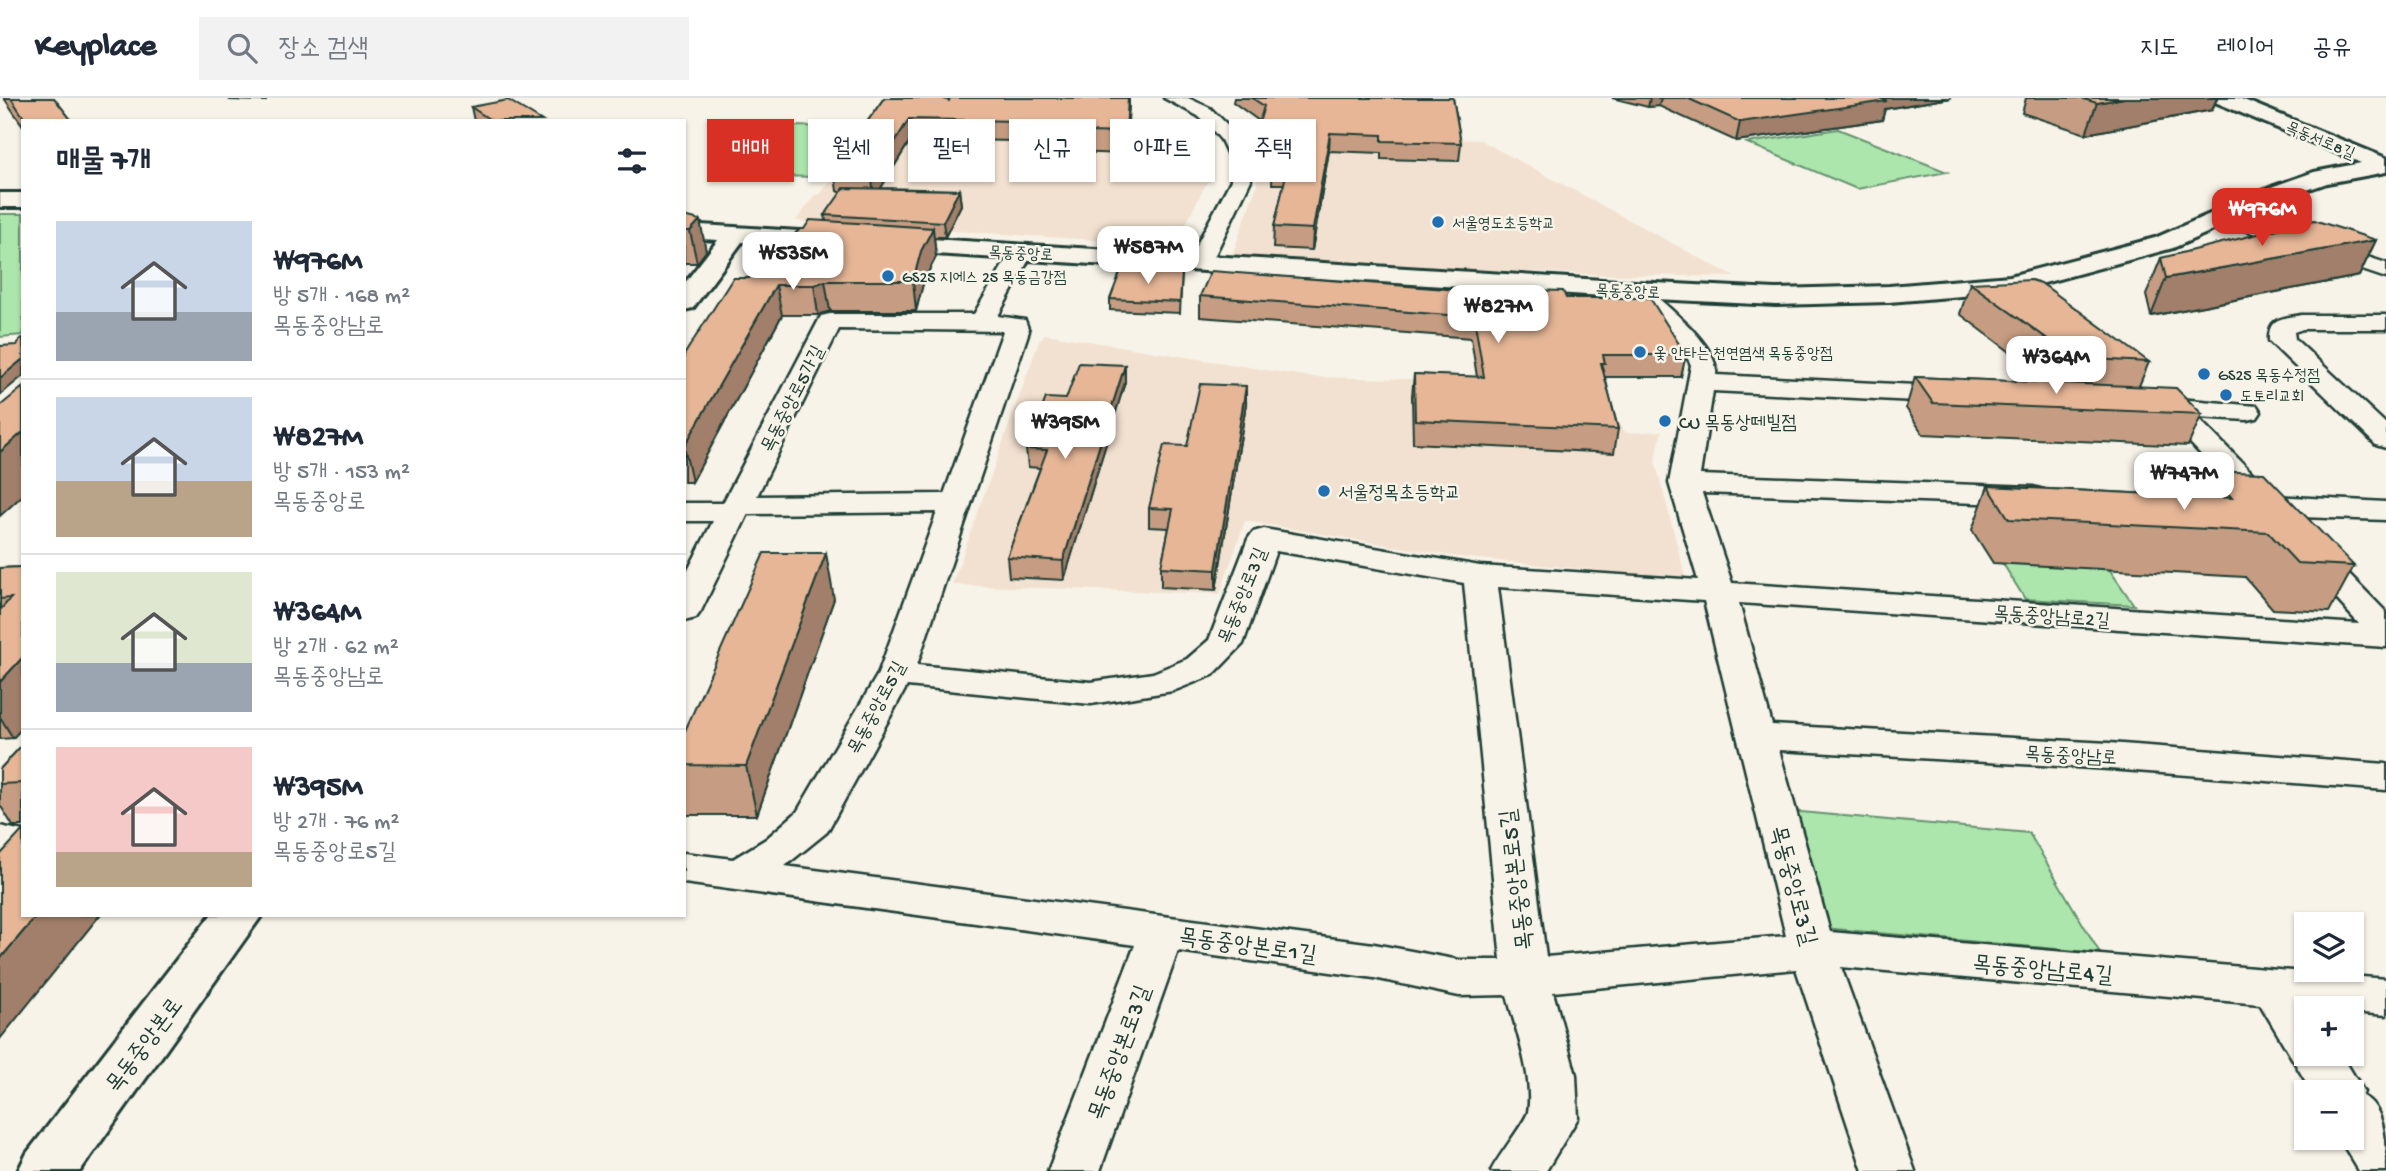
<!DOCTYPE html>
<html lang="ko">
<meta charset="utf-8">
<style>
body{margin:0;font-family:"Gochi Hand","Poor Story",sans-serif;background:#f2f2f3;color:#1f2937;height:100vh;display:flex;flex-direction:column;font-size:26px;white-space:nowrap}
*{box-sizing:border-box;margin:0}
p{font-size:23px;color:#747a83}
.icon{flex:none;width:38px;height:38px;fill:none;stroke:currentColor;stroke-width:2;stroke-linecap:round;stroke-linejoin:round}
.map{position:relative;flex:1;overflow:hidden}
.side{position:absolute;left:21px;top:21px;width:665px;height:798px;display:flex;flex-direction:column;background:#fff;border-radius:0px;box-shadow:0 2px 5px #0004}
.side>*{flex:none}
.guide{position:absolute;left:707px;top:21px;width:665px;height:63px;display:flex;gap:14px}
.fabs{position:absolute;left:2294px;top:814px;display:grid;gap:14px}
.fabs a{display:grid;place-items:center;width:70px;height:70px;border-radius:0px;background:#fff;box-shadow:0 2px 5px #0004;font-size:35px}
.price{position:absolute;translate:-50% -60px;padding:0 16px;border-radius:14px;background:#fff;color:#222;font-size:23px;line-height:46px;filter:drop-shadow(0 2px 4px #0008)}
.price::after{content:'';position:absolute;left:50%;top:42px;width:21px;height:16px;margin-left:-10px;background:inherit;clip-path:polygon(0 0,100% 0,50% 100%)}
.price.on{background:#d93025;color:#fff}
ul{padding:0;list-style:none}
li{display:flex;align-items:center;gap:21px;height:175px;padding:0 35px}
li+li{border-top:2px solid #e0e1e3}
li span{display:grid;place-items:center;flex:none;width:196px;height:140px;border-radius:0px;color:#555}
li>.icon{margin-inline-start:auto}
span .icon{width:84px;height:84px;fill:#fffc;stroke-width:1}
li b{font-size:30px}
h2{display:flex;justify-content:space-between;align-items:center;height:84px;padding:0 35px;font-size:30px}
.chip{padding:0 24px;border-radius:0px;background:#fff;box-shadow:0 2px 5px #0004;font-size:24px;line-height:63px}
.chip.on{background:#d93025;color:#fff}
header{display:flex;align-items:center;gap:42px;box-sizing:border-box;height:98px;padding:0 35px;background:#fff;border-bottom:2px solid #e0e1e3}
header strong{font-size:33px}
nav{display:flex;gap:38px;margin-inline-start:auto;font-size:24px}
.search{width:490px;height:63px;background:#f2f2f3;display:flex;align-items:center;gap:18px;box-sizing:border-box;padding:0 24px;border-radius:0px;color:#747a83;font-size:26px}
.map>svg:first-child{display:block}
.built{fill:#f2e1d0}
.green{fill:#ace6ac;stroke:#669270;stroke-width:2}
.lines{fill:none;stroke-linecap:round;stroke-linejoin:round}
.street-casing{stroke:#1f3d34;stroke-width:5}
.secondary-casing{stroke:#1f3d34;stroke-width:6}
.street{fill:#f7f3e8;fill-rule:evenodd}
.secondary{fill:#f7f3e8;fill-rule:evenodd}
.wall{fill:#c69d82;stroke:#1f3d34;stroke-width:2}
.shaded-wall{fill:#a17f6a;stroke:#1f3d34;stroke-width:2}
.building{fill:#e6b697;stroke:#1f3d34;stroke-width:2}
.poi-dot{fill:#1f6fb2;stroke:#f7f3e8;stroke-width:2.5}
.labels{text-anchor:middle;stroke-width:5;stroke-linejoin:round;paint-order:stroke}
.far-street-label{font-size:16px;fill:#1f3d34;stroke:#f7f3e8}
.far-poi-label{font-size:16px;fill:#1f3d34;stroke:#f7f3e8;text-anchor:start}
.street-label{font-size:19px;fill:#1f3d34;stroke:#f7f3e8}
.poi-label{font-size:19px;fill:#1f3d34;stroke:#f7f3e8;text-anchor:start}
.near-street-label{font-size:23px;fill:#1f3d34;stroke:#f7f3e8}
</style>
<header>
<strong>Keyplace</strong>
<div class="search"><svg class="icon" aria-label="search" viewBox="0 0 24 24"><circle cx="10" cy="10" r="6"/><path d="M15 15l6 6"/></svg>장소 검색</div>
<nav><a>지도</a><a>레이어</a><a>공유</a></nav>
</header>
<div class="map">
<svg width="2386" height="1073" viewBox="0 0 2386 1073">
<rect width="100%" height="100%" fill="#f7f3e8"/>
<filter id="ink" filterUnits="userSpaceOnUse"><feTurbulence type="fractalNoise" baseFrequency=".0143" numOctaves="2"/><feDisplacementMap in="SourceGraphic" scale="14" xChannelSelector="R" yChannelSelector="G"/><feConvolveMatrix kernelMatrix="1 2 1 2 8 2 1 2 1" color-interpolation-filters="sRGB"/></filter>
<g filter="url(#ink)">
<path class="built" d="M863,31L1199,37L1211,76L1175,147L796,123L815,97L821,96Z
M1251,35L1480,42L1735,179L1583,176L1231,160L1257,87Z
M1045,236L1310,279L1586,285L1626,335L1662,333L1655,363L1686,481L1458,459L1245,423L1220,496L952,487L1039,243Z"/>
<path class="green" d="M788,28L854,29L821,79L723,77L757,37Z
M1838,31L1947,74L1857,91L1747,45Z
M0,116H23V237L0,239Z
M2002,464L2109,471L2134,507L2025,501Z
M1790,713L2029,735L2100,855L1824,830Z"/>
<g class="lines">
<defs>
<path id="street" d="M1164,0H1188L1210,10L1237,36L1250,61L1251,82L1211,165L1207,170H1191L1187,165L1231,82L1230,61L1221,42L1210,29L1198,18Z
M2225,112L2386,165V180L2217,123L2214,118L2217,113Z
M1022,147L1030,149L1033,154L998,218L1025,222L1029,233L917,567L1091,584L1153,575L1187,561L1209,542L1248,441L1253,434L1264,431L1480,468L1698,482L1669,385L1691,267L1686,257L1623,192L1627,187H1643C1664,206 1720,248 1716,277L1956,289L1966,291L1970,297L1966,303L1956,305L1713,293L1700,377L2033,389L2044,392L2048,398L2044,404L2033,407L1702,395L1732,485L2359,526L2293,453L2298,446L2309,443L2320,446L2386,514V549L1739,505L1772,627L2109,645L2386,666V692L2109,671L1779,652L1830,834L2386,881V917L2352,914V910H2306V956H2341L2364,994L2362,998C2386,1008 2386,1048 2386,1073H2359L2339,1040H2352V994H2312L2260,906L1841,869L1915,1073H1863L1796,871L1553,894L1576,977L1578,1020L1546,1073H1491C1498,1058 1525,1025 1528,1014C1534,980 1515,930 1507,897L1459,898L1374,880L1178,853L1100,1073H1048L1135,847L684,785V755L733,761L766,741L797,714L878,576L937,414L748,416L701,513L696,520L684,523V480L713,423H684V405H723L821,218L830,216H974L1014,149ZM839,231L1003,233L944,396L757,398ZM1276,453L1464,485L1501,862H1459L1374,846L785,768L827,734L907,588L1091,606L1173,593L1213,577L1243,546ZM1498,489L1704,503L1786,838L1546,859Z
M2301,217H2386V231H2303L2294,234L2295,241L2386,326V350L2376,347L2269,243C2268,219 2281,221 2301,217Z
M2164,293L2174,295L2179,301L2257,308L2261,314L2257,320L2247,322L2197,319L2275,398L2386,404V422L2268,418L2239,413L2235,406L2241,399L2163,316L2139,313L2135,307L2139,301Z
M0,728L23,733V763L0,761Z"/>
<path id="secondary" d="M2212,0H2239L2386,60V74L2327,85L2290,98L2173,150L2011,194L1889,204L1776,207L1635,200L742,144L693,210L684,212V186L718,142L684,140V126L1635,184L1776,191L1889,188L2010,178L2155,140L2274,88L2314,74L2361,65L2215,4Z
M0,95H23V109H0Z
M211,817H262L80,1073H18L27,1055Z"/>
</defs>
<use href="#street" class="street-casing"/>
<use href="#secondary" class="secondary-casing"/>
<use href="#street" class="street"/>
<use href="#secondary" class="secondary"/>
</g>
<path class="wall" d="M4,0H54L72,23H23V28Z
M228,0H266V3L230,2Z
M884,0L949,3L950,0H1129L1126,56L1014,52L1013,43L911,41L881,90L959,92L961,107L945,139H934L936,159L924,182L916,213H830L818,217H782L692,384H684V257L749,180L804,131L826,123L825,117L841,95L837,93L834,71Z
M1234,0H1453L1461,45L1459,63L1381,61V55L1329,53L1312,152L1273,150L1274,129L1284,86H1272L1273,67L1277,51L1256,50L1257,32L1259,23L1233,4Z
M1612,0H1951L1885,11L1882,22L1736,43L1659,8L1648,9Z
M2026,0H2217L2212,12L2086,36L2022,15Z
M471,9L542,23H474Z
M684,118L706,153L697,165H684Z
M2376,142L2359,178L2151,218L2146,197L2161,160Z
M1182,175L1180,215L1110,212V201Z
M1970,185L2149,264L2139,288L2202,316L2188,348L1923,336L1906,310L1915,279L2051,285L1960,216Z
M1472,190L1566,200L1686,257L1681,279H1605L1618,331L1614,355L1413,345L1412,298L1414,276L1477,279L1471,240L1200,219V198L1471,193Z
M1125,267V284L1064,482L1009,479L1007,459L1040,370L1028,369L1026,351L1066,301Z
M1246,306L1216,492L1161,489V469L1169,430L1149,429V410L1187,348Z
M2207,373L2354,468L2329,514L2273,511L2245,479L1993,465L1972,432L1988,388L2196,398Z
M23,469L13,640L0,641V470Z
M834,501L757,717H684V635Z
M23,646V728H13L0,707V671Z"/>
<path class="shaded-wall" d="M1128,0H1129V7L1126,56V35Z
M1650,0H1661L1659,8L1648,9Z
M1866,0H1951L1885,11L1882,22L1736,43L1740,24Z
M2124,0H2217L2212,12L2086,36L2097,5Z
M909,21L911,41L874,101L872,80Z
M1330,35L1329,53L1312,152L1313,131Z
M959,92L961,107L945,139L943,124Z
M700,122L706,153L697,165L690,133Z
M933,130L936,159L924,182L916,213L913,183L921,153Z
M2376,142L2359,178L2151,218L2166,180Z
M825,183L830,213L818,217L814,187Z
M776,187L782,217L692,384L684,349Z
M23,261V278L0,297V280Z
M1125,267V284L1064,482L1063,463Z
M1246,288V306L1216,492V472Z
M23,334V397L0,418V354Z
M826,455L834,501L757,717L746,668Z
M23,559V629L13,640L0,619V584Z
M37,817H100L0,941V861Z"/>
<path class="building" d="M11,0H54L72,23H26Z
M884,0H942L949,3L950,0H1128L1126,35L1012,32L1018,23L909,21L872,80L850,79L834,71Z
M1252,0H1453L1461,45L1382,43V37L1330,35L1313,131L1274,129L1288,68L1273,67L1282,33L1257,32L1264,8Z
M1687,0H1879L1887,3L1740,24Z
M2080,0H2124L2097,5Z
M508,2L542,23H492L471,9Z
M844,90L959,92L943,124L825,117Z
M684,118L700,122L690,133H684Z
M810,122L933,130L921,153L913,183H825L814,187H776L684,349V257L733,180H749L800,131H804Z
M2314,122L2376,142L2166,180L2161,160Z
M1121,172L1182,175L1180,204L1110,201Z
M1211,173L1472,193V190L1563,193L1566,200H1650L1686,257H1603L1605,265H1601L1618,331L1415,322L1414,276L1484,279L1474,219L1200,198Z
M2031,182L2041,185L2149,264L2074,260L1970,185Z
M23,240V261L0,280V248L17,247L20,241Z
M1079,265L1125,267L1063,463L1007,459L1047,352L1026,351L1046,300L1066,301Z
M1915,279L2176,290L2202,316L1933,305Z
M1200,286L1246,288L1216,472L1161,469L1173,411L1149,410L1164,347L1187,348Z
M23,289V334L0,354V308Z
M2207,373L2264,375L2354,468L2297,465L2268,434L2009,421L1988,388L2232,400Z
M764,455H826L746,668L684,667V635Z
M23,469V559L0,584V512L11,500L0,501V470Z
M23,646V685L0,686V671Z
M23,732V817H37L0,861V757Z"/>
</g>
<g class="poi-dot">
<circle cx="1438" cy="124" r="7"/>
<circle cx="888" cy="178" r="7"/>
<circle cx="1640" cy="254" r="7"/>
<circle cx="2204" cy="276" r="7"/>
<circle cx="2226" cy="297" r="7"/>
<circle cx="1665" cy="323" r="7"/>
<circle cx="1324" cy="393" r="7"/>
</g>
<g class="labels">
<g class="far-street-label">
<text transform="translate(2321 41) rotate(23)" y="6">목동서로8길</text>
<text transform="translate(1021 154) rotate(3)" y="6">목동중앙로</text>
<text transform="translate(1628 192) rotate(3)" y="6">목동중앙로</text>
</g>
<g class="far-poi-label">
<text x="1452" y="130">서울영도초등학교</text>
<text x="902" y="184">GS25 지에스 25 목동금강점</text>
<text x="1654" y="260">옻 안타는 천연염색 목동중앙점</text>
<text x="2218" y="282">GS25 목동수정점</text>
<text x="2240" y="303">도토리교회</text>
</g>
<g class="street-label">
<text transform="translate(791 300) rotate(-63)" y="7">목동중앙로5가길</text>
<text transform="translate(1241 497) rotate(-68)" y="7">목동중앙로3길</text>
<text transform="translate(2052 517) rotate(4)" y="7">목동중앙남로2길</text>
<text transform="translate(875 609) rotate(-62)" y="7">목동중앙로5길</text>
<text transform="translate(2071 656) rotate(3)" y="7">목동중앙남로</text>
</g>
<g class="poi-label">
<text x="1679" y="330">CU 목동상떼빌점</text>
<text x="1338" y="400">서울정목초등학교</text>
</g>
<g class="near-street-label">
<text transform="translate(1515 782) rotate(-97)" y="8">목동중앙본로5길</text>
<text transform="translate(1795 787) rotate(75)" y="8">목동중앙로3길</text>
<text transform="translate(1248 846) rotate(8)" y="8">목동중앙본로1길</text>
<text transform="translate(2043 870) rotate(5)" y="8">목동중앙남로4길</text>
<text transform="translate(143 946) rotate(-53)" y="8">목동중앙본로</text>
<text transform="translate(1118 954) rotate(-70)" y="8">목동중앙본로3길</text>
</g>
</g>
</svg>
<div class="fabs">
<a><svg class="icon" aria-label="layers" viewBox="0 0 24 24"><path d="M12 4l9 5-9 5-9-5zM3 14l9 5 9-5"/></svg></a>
<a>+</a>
<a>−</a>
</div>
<b class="price on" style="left:2262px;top:150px">₩976M</b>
<b class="price" style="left:1148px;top:188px">₩587M</b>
<b class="price" style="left:793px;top:194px">₩535M</b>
<b class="price" style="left:1498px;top:247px">₩827M</b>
<b class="price" style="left:2056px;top:298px">₩364M</b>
<b class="price" style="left:1065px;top:363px">₩395M</b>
<b class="price" style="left:2184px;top:414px">₩747M</b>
<div class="guide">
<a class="chip on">매매</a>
<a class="chip">월세</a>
<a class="chip">필터</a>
<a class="chip">신규</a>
<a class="chip">아파트</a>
<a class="chip">주택</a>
</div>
<section class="side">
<h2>매물 7개<svg class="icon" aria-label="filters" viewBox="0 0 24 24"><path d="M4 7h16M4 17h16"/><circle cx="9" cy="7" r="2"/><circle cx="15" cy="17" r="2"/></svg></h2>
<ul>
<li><span style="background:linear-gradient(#c9d6e8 65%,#9aa5b1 0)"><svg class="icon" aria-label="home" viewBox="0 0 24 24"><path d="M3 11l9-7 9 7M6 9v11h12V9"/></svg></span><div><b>₩976M</b><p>방 5개 · 168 m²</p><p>목동중앙남로</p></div></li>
<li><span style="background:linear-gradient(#c9d6e8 60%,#b9a48a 0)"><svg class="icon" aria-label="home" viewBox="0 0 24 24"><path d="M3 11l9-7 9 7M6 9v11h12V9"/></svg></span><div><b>₩827M</b><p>방 5개 · 153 m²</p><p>목동중앙로</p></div></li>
<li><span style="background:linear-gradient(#dfe7d0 65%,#9aa5b1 0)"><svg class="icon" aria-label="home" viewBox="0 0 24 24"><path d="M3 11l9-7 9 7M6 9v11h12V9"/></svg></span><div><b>₩364M</b><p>방 2개 · 62 m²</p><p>목동중앙남로</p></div></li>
<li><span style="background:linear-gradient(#f6c9c9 75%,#b9a48a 0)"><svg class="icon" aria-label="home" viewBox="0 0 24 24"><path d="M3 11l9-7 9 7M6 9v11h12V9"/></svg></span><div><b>₩395M</b><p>방 2개 · 76 m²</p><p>목동중앙로5길</p></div></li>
</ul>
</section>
</div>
